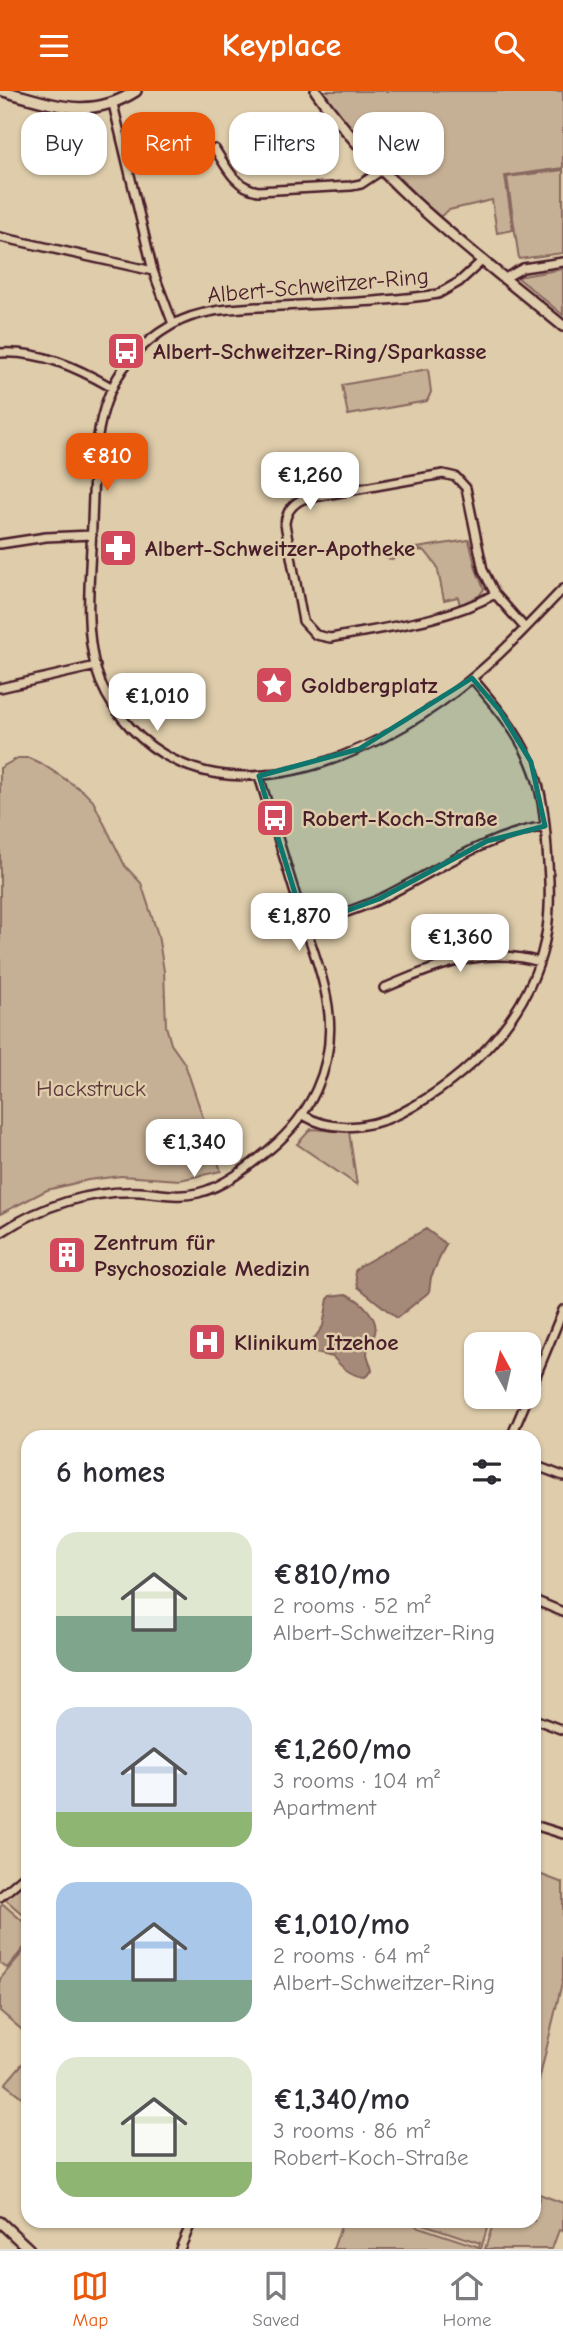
<!DOCTYPE html>
<meta charset="utf-8">
<style>
body{margin:0;font-family:"Comic Neue",sans-serif;background:#f7f7f7;color:#2b2b33;height:100vh;display:flex;flex-direction:column;font-size:26px;white-space:nowrap}
*{box-sizing:border-box;margin:0}
p{font-size:23px;color:#7c7c81}
.icon{flex:none;width:38px;height:38px;fill:none;stroke:currentColor;stroke-width:2;stroke-linecap:round;stroke-linejoin:round}
.map{position:relative;flex:1;overflow:hidden}
.drawer{position:absolute;left:21px;top:1339px;width:520px;height:798px;display:flex;flex-direction:column;background:#fff;border-radius:21px;box-shadow:0 2px 5px #0004}
.drawer>*{flex:none}
.hud{position:absolute;left:21px;top:21px;width:522px;height:63px;display:flex;gap:14px}
.needle{width:46px;rotate:352deg}
.fabs{position:absolute;left:464px;top:1241px;display:grid;gap:14px}
.fabs a{display:grid;place-items:center;width:77px;height:77px;border-radius:14px;background:#fff;box-shadow:0 2px 5px #0004;font-size:35px}
.price{position:absolute;translate:-50% -60px;padding:0 16px;border-radius:14px;background:#fff;color:#222;font-size:23px;line-height:46px;filter:drop-shadow(0 2px 4px #0008)}
.price::after{content:'';position:absolute;left:50%;top:42px;width:21px;height:16px;margin-left:-10px;background:inherit;clip-path:polygon(0 0,100% 0,50% 100%)}
.price.on{background:#ea580c;color:#fff}
ul{padding:0;list-style:none}
li{display:flex;align-items:center;gap:21px;height:175px;padding:0 35px}
li span{display:grid;place-items:center;flex:none;width:196px;height:140px;border-radius:21px;color:#555}
li>.icon{margin-inline-start:auto}
span .icon{width:84px;height:84px;fill:#fffc;stroke-width:1}
li b{font-size:30px}
h2{display:flex;justify-content:space-between;align-items:center;height:84px;padding:0 35px;font-size:30px}
.tag{padding:0 24px;border-radius:21px;background:#fff;box-shadow:0 2px 5px #0004;font-size:24px;line-height:63px}
.tag.on{background:#ea580c;color:#fff}
header{display:flex;justify-content:space-between;align-items:center;height:91px;padding:0 35px;background:#ea580c;color:#fff;font-size:32px;font-weight:800}
.tabs{display:flex;justify-content:space-around;align-items:center;height:98px;border-top:2px solid #e1e1e2;background:#fff;font-size:19px;color:#7c7c81}
.tabs a{display:grid;justify-items:center;gap:4px}
.tabs .on{color:#ea580c}
.map>svg:first-child{display:block}
.green{fill:#c6b095;stroke:#886860;stroke-width:2;fill-rule:evenodd}
.water{fill:#a68a79;stroke:#815f5a;stroke-width:2}
.lines{fill:none;stroke-linecap:round;stroke-linejoin:round}
.minor-casing{stroke:#4a1f2b;stroke-width:12}
.tertiary-casing{stroke:#4a1f2b;stroke-width:14}
.minor{stroke:#deccaa;stroke-width:7}
.tertiary{stroke:#deccaa;stroke-width:9}
.marked{fill:#0f766e;fill-opacity:0.2;stroke:#0f766e;stroke-width:5;stroke-linejoin:round}
.labels{text-anchor:middle;stroke-width:5;stroke-linejoin:round;paint-order:stroke}
.street-label{font-size:23px;fill:#4a1f2b;stroke:#deccaa}
.poi-label{font-size:23px;font-weight:bold;fill:#4a1f2b;stroke:#deccaa;text-anchor:start}
.park-label{font-size:23px;fill:#5d353b;stroke:#deccaa}
</style>
<header><svg class="icon" aria-label="menu" viewBox="0 0 24 24"><path d="M4 6h16M4 12h16M4 18h16"/></svg>Keyplace<svg class="icon" aria-label="search" viewBox="0 0 24 24"><circle cx="10" cy="10" r="6"/><path d="M15 15l6 6"/></svg></header>
<div class="map">
<svg width="563" height="2158" viewBox="0 0 563 2158">
<rect width="100%" height="100%" fill="#deccaa"/>
<filter id="ink" filterUnits="userSpaceOnUse"><feTurbulence type="fractalNoise" baseFrequency=".0143" numOctaves="2"/><feDisplacementMap in="SourceGraphic" scale="14" xChannelSelector="R" yChannelSelector="G"/><feConvolveMatrix kernelMatrix="1 2 1 2 8 2 1 2 1" color-interpolation-filters="sRGB"/></filter>
<g filter="url(#ink)">
<path class="green" d="M322,0H563V77L505,85L513,139L497,142L492,109L449,119L438,127L339,24Z
M563,79V162L519,168L507,86Z
M563,178V224L517,186Z
M428,278L431,301L427,310L348,324L342,294Z
M469,449L476,478L484,498L479,505L460,514L458,506L444,509L437,475L425,460L411,458L392,469L387,467L384,462Z
M18,667H29L42,673L83,700L93,710L125,775L141,792L158,844L164,880L166,935L171,953L185,973L221,1080L180,1089L121,1085L88,1089L47,1099L0,1123V677Z
M311,1038L349,1041L357,1094L297,1053Z
M534,1781L563,1792V1887L534,2011Z
M28,1789V1828L5,1808Z
M3,1813L28,1835V1852L7,1877L0,1872V1816Z
M28,1855V1944L0,1920V1888Z
M28,1966V2011L5,1993Z
M534,2101L563,2112V2140L559,2139L552,2158H485L494,2130H534V2113H537L539,2107L534,2105Z
M343,2130H489L481,2158H333ZM417,2131L480,2152L479,2156L416,2135Z"/>
<path class="water" d="M426,1138L446,1153L431,1186L429,1201L397,1227L358,1196L355,1180L360,1175Z
M346,1203C361,1209 383,1229 373,1247C370,1253 367,1256 367,1263C368,1268 371,1274 372,1280L365,1286C351,1285 341,1276 333,1266L316,1262L309,1255L323,1235L328,1208L331,1205Z"/>
<g class="lines">
<defs>
<path id="minor" d="M113,13L153,180L173,233
M215,58C227,77 235,96 258,100L351,95L361,93L382,79
M0,146L153,180
M483,169L459,191L438,203C386,211 332,212 280,215C245,217 203,216 172,234C93,279 95,351 92,432C91,480 83,531 96,578C106,613 133,645 163,663C258,721 395,652 471,588C504,561 533,529 563,498
M505,187L523,177L563,171
M0,262C41,260 76,276 111,296
M0,453L46,446L92,444
M495,503C445,531 386,536 330,547L316,544L303,530L285,433C286,421 292,413 303,408L443,383L456,386L466,397L483,479L495,503L525,537
M0,597L96,575
M305,835C331,826 357,819 382,807C441,778 479,747 545,735
M384,897C434,876 483,854 539,871
M303,1024C338,1045 381,1035 414,1015C479,977 536,915 547,838C551,811 549,785 547,758C545,728 542,697 530,670C516,638 494,613 472,587
M0,1142C41,1115 90,1099 140,1101C159,1102 178,1107 198,1102C225,1095 248,1076 270,1058C310,1025 334,977 329,924C326,889 311,855 301,822C287,776 273,731 259,685
M528,1304L563,1219
M511,1346L528,1306
M534,1374L563,1385
M534,1509L563,1521
M534,1628L563,1639
M534,1734L563,1743
M0,1806L28,1782
M180,2158L192,2130"/>
<path id="tertiary" d="M3,0C53,13 89,30 136,0
M316,0C381,94 475,163 563,235
M0,2131L29,2158"/>
</defs>
<use href="#minor" class="minor-casing"/>
<use href="#tertiary" class="tertiary-casing"/>
<use href="#minor" class="minor"/>
<use href="#tertiary" class="tertiary"/>
</g>
</g>
<path class="marked" d="M472,587L500,620L531,671L545,735L487,750L379,808L305,835L259,685L359,658Z"/>
<defs>
<symbol id="bus-square" viewBox="-11 -11 22 22"><rect x="-9" y="-9" width="18" height="18" rx="4" fill="#d1495b" stroke="#deccaa"/><path d="M-5-6H5V4H4V6H2V4H-2V6H-4V4H-5ZM-3.5-4V0h7V-4ZM-3.5 1.2v1.5H-2V1.2ZM2 1.2v1.5H3.5V1.2Z" fill="#fff"/></symbol>
<symbol id="pharmacy-square" viewBox="-11 -11 22 22"><rect x="-9" y="-9" width="18" height="18" rx="4" fill="#d1495b" stroke="#deccaa"/><path d="M-2-6h4v4h4v4h-4v4h-4v-4h-4v-4h4Z" fill="#fff"/></symbol>
<symbol id="sight-square" viewBox="-11 -11 22 22"><rect x="-9" y="-9" width="18" height="18" rx="4" fill="#d1495b" stroke="#deccaa"/><path d="M0-6L1.8-2.2L6-1.7L2.9 1.2L3.7 5.4L0 3.3L-3.7 5.4L-2.9 1.2L-6-1.7L-1.8-2.2Z" fill="#fff"/></symbol>
<symbol id="building-square" viewBox="-11 -11 22 22"><rect x="-9" y="-9" width="18" height="18" rx="4" fill="#d1495b" stroke="#deccaa"/><path d="M-4-6H4V6H1V3H-1V6H-4ZM-2.5-4.3h1.7v1.8h-1.7ZM.8-4.3h1.7v1.8H.8ZM-2.5-1h1.7V.8h-1.7ZM.8-1h1.7V.8H.8Z" fill="#fff"/></symbol>
<symbol id="hospital-square" viewBox="-11 -11 22 22"><rect x="-9" y="-9" width="18" height="18" rx="4" fill="#d1495b" stroke="#deccaa"/><path d="M-5-5h3v3.5h4V-5h3V5h-3V1.5h-4V5h-3Z" fill="#fff"/></symbol>
</defs>
<g fill-rule="evenodd">
<use href="#bus-square" x="104" y="238" width="44" height="44"/>
<use href="#pharmacy-square" x="96" y="435" width="44" height="44"/>
<use href="#sight-square" x="252" y="572" width="44" height="44"/>
<use href="#bus-square" x="253" y="705" width="44" height="44"/>
<use href="#building-square" x="45" y="1142" width="44" height="44"/>
<use href="#hospital-square" x="185" y="1229" width="44" height="44"/>
</g>
<g class="labels">
<g class="street-label">
<text transform="translate(318 194) rotate(-5)" y="8">Albert-Schweitzer-Ring</text>
</g>
<g class="poi-label">
<text x="153" y="268">Albert-Schweitzer-Ring/Sparkasse</text>
<text x="145" y="465">Albert-Schweitzer-Apotheke</text>
<text x="301" y="602">Goldbergplatz</text>
<text x="302" y="735">Robert-Koch-Straße</text>
<text x="94" y="1159">Zentrum für<tspan x="94" dy="26">Psychosoziale Medizin</tspan></text>
<text x="234" y="1259">Klinikum Itzehoe</text>
</g>
<g class="park-label">
<text x="91" y="1005">Hackstruck</text>
</g>
</g>
</svg>
<div class="fabs">
<a><svg class="needle" viewBox="-14 -14 28 28"><path d="M0-13l5 13h-10z" fill="#e53935"/><path d="M0 13l5-13h-10z" fill="#7c7c81"/></svg></a>
</div>
<b class="price on" style="left:107px;top:402px">€810</b>
<b class="price" style="left:310px;top:421px">€1,260</b>
<b class="price" style="left:157px;top:642px">€1,010</b>
<b class="price" style="left:299px;top:862px">€1,870</b>
<b class="price" style="left:460px;top:883px">€1,360</b>
<b class="price" style="left:194px;top:1088px">€1,340</b>
<div class="hud">
<a class="tag">Buy</a>
<a class="tag on">Rent</a>
<a class="tag">Filters</a>
<a class="tag">New</a>
</div>
<section class="drawer">
<h2>6 homes<svg class="icon" aria-label="filters" viewBox="0 0 24 24"><path d="M4 7h16M4 17h16"/><circle cx="9" cy="7" r="2"/><circle cx="15" cy="17" r="2"/></svg></h2>
<ul>
<li><span style="background:linear-gradient(#dfe7d0 60%,#7fa58c 0)"><svg class="icon" aria-label="home" viewBox="0 0 24 24"><path d="M3 11l9-7 9 7M6 9v11h12V9"/></svg></span><div><b>€810/mo</b><p>2 rooms · 52 m²</p><p>Albert-Schweitzer-Ring</p></div></li>
<li><span style="background:linear-gradient(#c9d6e8 75%,#8fb573 0)"><svg class="icon" aria-label="home" viewBox="0 0 24 24"><path d="M3 11l9-7 9 7M6 9v11h12V9"/></svg></span><div><b>€1,260/mo</b><p>3 rooms · 104 m²</p><p>Apartment</p></div></li>
<li><span style="background:linear-gradient(#a9c7e8 70%,#7fa58c 0)"><svg class="icon" aria-label="home" viewBox="0 0 24 24"><path d="M3 11l9-7 9 7M6 9v11h12V9"/></svg></span><div><b>€1,010/mo</b><p>2 rooms · 64 m²</p><p>Albert-Schweitzer-Ring</p></div></li>
<li><span style="background:linear-gradient(#dfe7d0 75%,#8fb573 0)"><svg class="icon" aria-label="home" viewBox="0 0 24 24"><path d="M3 11l9-7 9 7M6 9v11h12V9"/></svg></span><div><b>€1,340/mo</b><p>3 rooms · 86 m²</p><p>Robert-Koch-Straße</p></div></li>
</ul>
</section>
</div>
<nav class="tabs">
<a class="on"><svg class="icon" aria-label="map" viewBox="0 0 24 24"><path d="M3 6l6-2 6 2 6-2v14l-6 2-6-2-6 2zM9 4v14M15 6v14"/></svg>Map</a>
<a><svg class="icon" aria-label="saved" viewBox="0 0 24 24"><path d="M7 4h10v16l-5-4-5 4z"/></svg>Saved</a>
<a><svg class="icon" aria-label="home" viewBox="0 0 24 24"><path d="M3 11l9-7 9 7M6 9v11h12V9"/></svg>Home</a>
</nav>
